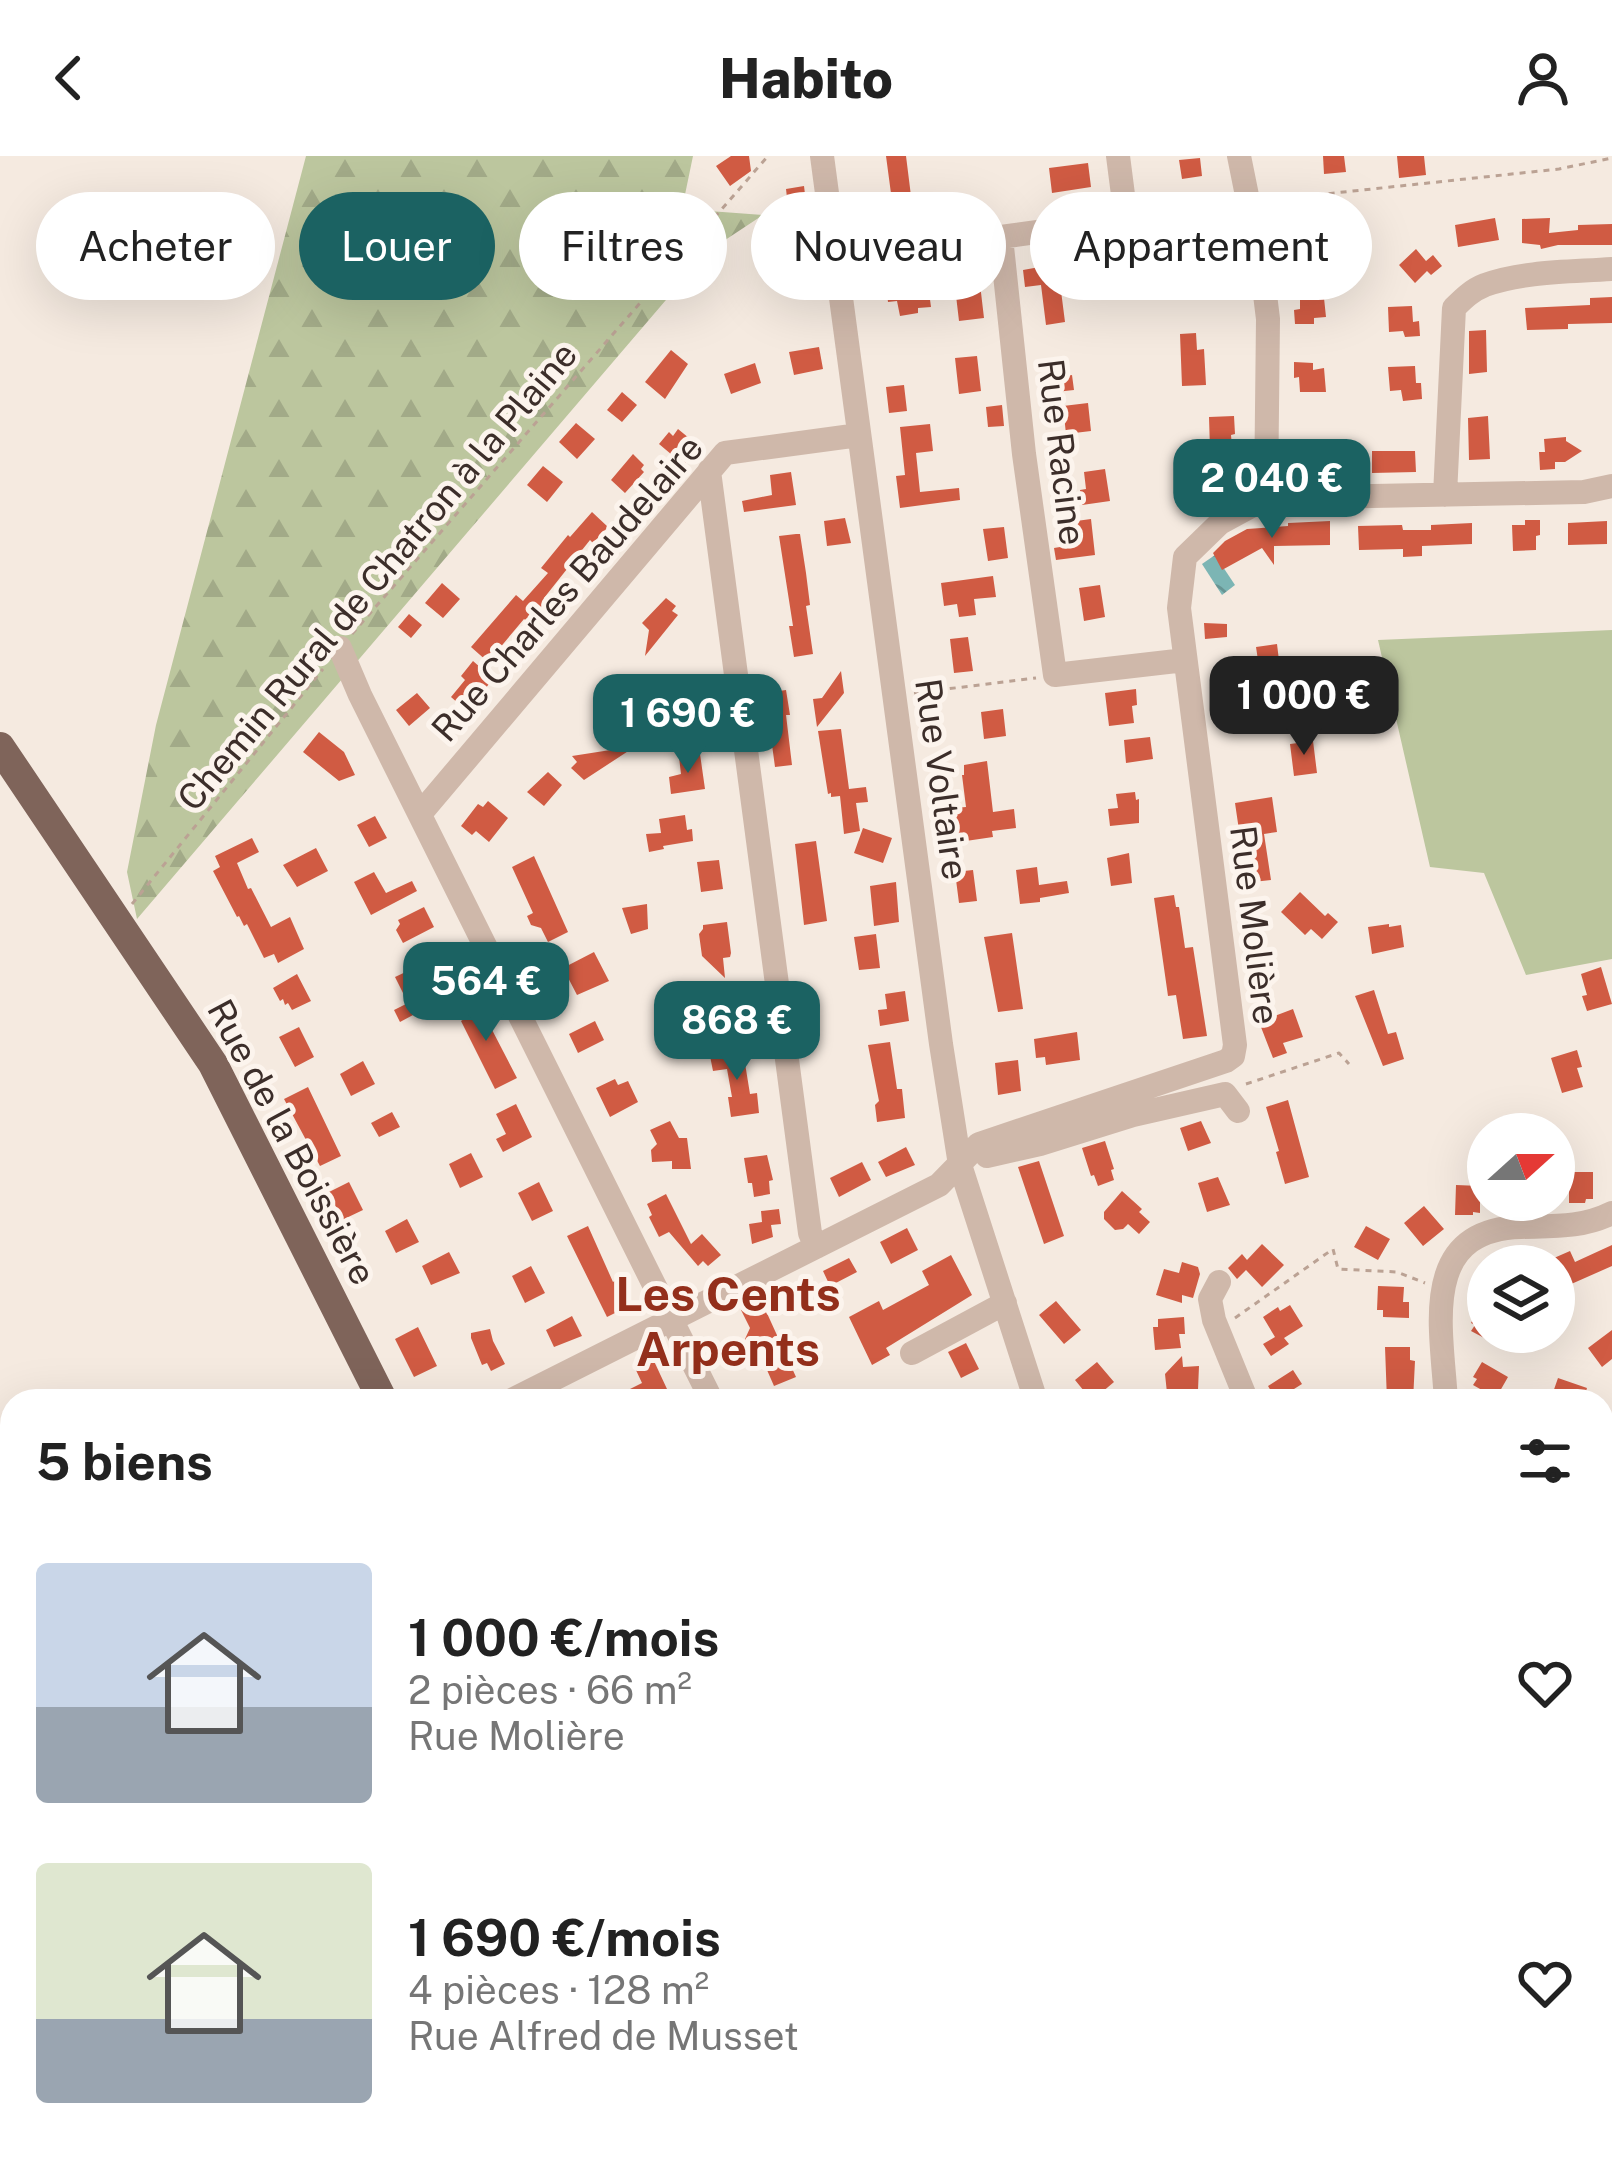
<!DOCTYPE html>
<html lang="fr">
<meta charset="utf-8">
<style>
body{margin:0;font-family:"Public Sans",sans-serif;background:#f2f2f2;color:#222;height:100vh;display:flex;flex-direction:column;font-size:45px;white-space:nowrap}
*{box-sizing:border-box;margin:0}
p{font-size:39px;color:#767676}
.icon{flex:none;width:66px;height:66px;fill:none;stroke:currentColor;stroke-width:2;stroke-linecap:round;stroke-linejoin:round}
.map{position:relative;flex:1;overflow:hidden}
.details{position:absolute;left:0px;top:1233px;width:1614px;height:771px;display:flex;flex-direction:column;background:#fff;border-radius:36px 36px 0 0;box-shadow:0 12px 48px #0002}
.details>*{flex:none}
.guide{position:absolute;left:36px;top:36px;width:1542px;height:108px;display:flex;gap:24px}
.needle{width:78px;rotate:69deg}
.buttons{position:absolute;left:1467px;top:957px;display:grid;gap:24px}
.buttons a{display:grid;place-items:center;width:108px;height:108px;border-radius:50%;background:#fff;box-shadow:0 12px 48px #0002;font-size:60px}
.price{position:absolute;translate:-50% -102px;padding:0 27px;border-radius:24px;background:#1b6262;color:#fff;font-size:39px;line-height:78px;filter:drop-shadow(0 3px 6px #0008)}
.price::after{content:'';position:absolute;left:50%;top:72px;width:36px;height:27px;margin-left:-18px;background:inherit;clip-path:polygon(0 0,100% 0,50% 100%)}
.price.selected{background:#222;color:#fff}
ul{padding:0;list-style:none}
li{display:flex;align-items:center;gap:36px;height:300px;padding:0 36px}
li span{display:grid;place-items:center;flex:none;width:336px;height:240px;border-radius:12px;color:#555}
li>.icon{margin-inline-start:auto}
span .icon{width:144px;height:144px;fill:#fffc;stroke-width:1}
li b{font-size:51px}
h2{display:flex;justify-content:space-between;align-items:center;height:144px;padding:0 36px;font-size:51px}
.tag{padding:0 42px;border-radius:54px;background:#fff;box-shadow:0 12px 48px #0002;font-size:42px;line-height:108px}
.tag.selected{background:#1b6262;color:#fff}
header{display:flex;justify-content:space-between;align-items:center;height:156px;padding:0 36px;background:#fff;font-size:54px;font-weight:800}
.map>svg:first-child{display:block}
.grass{fill:#bcc69e}
.forest{fill:url(#forest-firs)}
.water{fill:url(#water-waves)}
.building{fill:#d05b43}
.lines{fill:none;stroke-linecap:round;stroke-linejoin:round}
.path{stroke:#bba294;stroke-width:3;stroke-dasharray:6 6;stroke-linecap:butt}
.minor{stroke:#cfb8aa;stroke-width:24}
.major{stroke:#7f645a;stroke-width:30}
.labels{text-anchor:middle;stroke-width:10;stroke-linejoin:round;paint-order:stroke}
.street-label{font-size:36px;fill:#3c2e2a;stroke:#fcf4ed}
.district-label{font-size:48px;font-weight:bold;fill:#932f1b;stroke:#fcf4ed}
</style>
<header><svg class="icon" aria-label="back" viewBox="0 0 24 24"><path d="M15 5l-7 7 7 7"/></svg>Habito<svg class="icon" aria-label="person" viewBox="0 0 24 24"><circle cx="12" cy="8" r="4"/><path d="M4 21q1-7 8-7t8 7"/></svg></header>
<div class="map">
<svg width="1612" height="2003" viewBox="0 0 1612 2003">
<defs>
<pattern id="forest-firs" width="22" height="20" patternUnits="userSpaceOnUse" patternTransform="scale(3)"><rect width="22" height="20" fill="#bcc69e"/><path d="M5 1l3.5 6h-7zM16 11l3.5 6h-7z" fill="#a2aa88"/></pattern>
<pattern id="water-waves" width="16" height="10" patternUnits="userSpaceOnUse" patternTransform="scale(3)"><rect width="16" height="10" fill="#7cb5b4"/><path d="M0 5q4-4 8 0t8 0" fill="none" stroke="#679493"/></pattern>
</defs>
<rect width="100%" height="100%" fill="#f5eae0"/>
<path class="grass" d="M1612,474V803L1526,819L1484,717L1430,711L1378,484Z
M325,1992H733L737,2003H337Z"/>
<path class="forest" d="M306,0H693L682,53L763,59L707,96L137,763L127,716L156,569Z
M161,1992H325L337,2003H164Z"/>
<path class="water" d="M1215,399L1235,429L1222,439L1202,408Z"/>
<path class="building" d="M731,0H749L751,15L730,30L716,10Z
M886,0H906L913,56L889,59L887,45H892Z
M1323,0H1344L1346,16L1324,18Z
M1397,0H1424L1426,19L1399,22Z
M1200,2L1202,20L1182,23L1179,4Z
M1088,7L1091,31L1052,37L1049,12Z
M804,30L813,104L800,106L801,119L782,121L778,87L792,85L786,33Z
M1495,62L1499,84L1458,91L1455,69Z
M1550,62L1549,77L1578,74V69L1612,68V89H1558L1541,93L1540,89L1522,87V63Z
M1303,66H1321L1322,96L1294,98V88H1289L1290,71H1303Z
M1221,86L1223,117L1206,119L1205,110H1192L1191,87Z
M1416,93L1426,105L1433,99L1442,110L1431,119L1427,115L1415,127L1399,109Z
M1084,103V124L1060,127L1065,166L1046,169L1041,129L1025,131L1023,114Z
M904,112L906,125L916,124L917,137L929,136L931,151L918,152V157L900,160L897,145L888,146L884,114Z
M980,128L984,162L959,165L955,131Z
M1612,141V167L1568,168V173L1527,174L1525,152L1590,149V142Z
M1324,142L1326,161L1314,162V168H1295L1294,154L1300,153V143Z
M1412,150L1413,166L1419,165L1420,180L1405,181L1403,175L1389,176L1388,151Z
M1486,174L1487,216L1469,218V175Z
M1196,177L1197,194L1204,193L1206,229L1182,230L1180,178Z
M819,191L823,213L794,219L789,196Z
M671,194L688,208L665,243L645,226Z
M977,200L981,235L959,238L955,202Z
M1064,203L1067,220L1072,219L1074,234L1046,237L1042,206Z
M1294,206L1313,207V214L1324,212L1326,236H1300L1299,221L1294,222Z
M755,207L761,227L731,238L724,218Z
M1415,210L1416,227H1421L1422,243L1403,245L1401,234L1390,235L1388,211Z
M904,229L907,255L889,257L886,231Z
M622,236L637,249L622,266L607,254Z
M1088,247L1091,275L1066,278L1063,250Z
M1002,249L1004,270L988,271L986,251Z
M1234,260L1235,278L1231,279L1232,291L1210,293L1209,261Z
M1488,260L1490,303L1469,304L1468,262Z
M576,267L595,283L577,303L559,286Z
M930,268L933,295L916,297L920,336L959,332L960,344L900,352L896,320L905,319L900,271Z
M678,273L695,287L689,294L694,297L684,309L659,288L669,276L673,280Z
M1566,281V285L1582,295L1565,306H1555V313L1540,314L1539,296H1545L1544,283Z
M1336,286V301L1343,300L1344,316L1326,317V310H1313L1311,287Z
M1372,295H1415L1416,316L1372,317Z
M633,298L644,309L641,313L644,316L625,337L611,324Z
M543,310L563,326L547,346L527,329Z
M1105,313L1110,345L1082,349L1080,334L1086,333L1084,316Z
M1191,313L1207,332V338L1190,351L1174,330Z
M791,316L796,349L744,356L742,345L772,339L770,319Z
M592,356L608,371L593,387L590,384L544,442L551,448L533,470L524,463L488,506L471,491L516,439L523,445L548,417L541,412L568,379L570,381Z
M845,362L851,387L827,390L824,365Z
M1091,363L1095,399L1056,404L1054,392L1072,389L1069,366Z
M1525,364H1540V379L1536,380V394L1513,395L1512,369H1525Z
M1330,365V389L1274,390V409L1262,392L1222,414L1213,397L1225,385L1247,373L1288,370V367Z
M1607,365V388L1568,389V367Z
M1472,367V388L1422,390V400L1403,401V393L1359,394L1358,370L1402,369L1403,374H1431V369Z
M1004,371L1008,402L988,405L983,373Z
M796,378H800L806,417L810,449L806,450L813,498L794,501L789,470H793L779,380Z
M993,420L996,441L974,443L976,459L959,461L957,448L944,450L941,427Z
M442,427L460,443L443,462L425,447Z
M1100,429L1105,461L1084,465L1079,432Z
M666,442L676,450L672,455L678,459L645,500L649,474L642,467Z
M409,458L422,469L411,482L398,471Z
M1204,467L1227,468V481L1205,483Z
M968,481L973,515L954,517L950,483Z
M1277,488L1281,521L1261,524L1256,491Z
M473,505L489,519L485,524L489,528L467,555L451,541L465,524L461,520Z
M841,515L844,537L817,571L813,543L822,542Z
M1136,533L1137,549L1132,550L1134,567L1109,570L1105,537Z
M1318,533L1321,567L1299,570L1294,537Z
M786,534L790,559H786L792,609L775,611L765,537Z
M417,537L430,552L409,570L396,554Z
M616,542L631,554L612,576L597,563Z
M704,546L708,575L689,578L684,549Z
M1003,553L1006,580L984,583L981,556Z
M841,573L849,633L866,631L868,646L856,647L860,675L844,678L840,640L831,641V637L828,638L818,575Z
M319,576L344,596L355,619L339,625L303,596Z
M1150,581L1153,603L1126,607L1124,584Z
M1313,585L1317,617L1294,620L1290,588Z
M636,590L584,624L571,612L577,606L572,600Z
M700,598L705,633L671,638L669,621L681,618L679,601Z
M987,605L993,656L1014,653L1016,672L992,675L993,681L959,686L954,652L966,651L962,619H964V609Z
M548,616L562,629L544,650L527,636Z
M1135,636L1136,644L1139,643V667L1110,670L1108,653L1118,652L1116,638Z
M1272,641L1277,676L1264,678L1271,724L1253,726L1247,680L1240,681L1235,647Z
M488,645L508,662L489,686L476,675L472,679L461,670L478,648L483,651Z
M685,659L687,674L692,673L693,685L663,690L664,693L649,696L646,678L661,677L659,663Z
M375,660L387,682L369,691L357,669Z
M863,672L892,682L883,707L854,697Z
M252,682L259,696L237,707L248,733L251,732L271,771L290,761L304,793L278,807L274,798L264,802L247,768L244,770L239,760L237,761L213,715L220,711L215,700Z
M816,685L827,765L804,769L795,688Z
M316,692L328,715L297,731L283,709Z
M1129,697L1132,727L1111,730L1107,702Z
M534,700L568,776L548,786L541,772L531,769L527,760L533,757L512,711Z
M719,704L723,733L701,736L697,706Z
M1037,711L1039,729L1067,725L1069,737L1040,742V746L1020,748L1016,714Z
M973,714L977,745L959,747L955,716Z
M374,716L386,737L412,725L417,735L371,759L354,726Z
M896,726L899,766L874,770L870,730Z
M1300,736L1325,760L1328,757L1338,766L1322,783L1311,773L1305,779L1281,756Z
M1174,739L1176,751H1179L1185,792L1193,791L1207,880L1183,883L1176,839L1168,840L1154,742Z
M647,748L648,773L631,778L622,752Z
M424,751L434,771L403,787L396,774L400,768L398,764Z
M727,766L731,797L730,801L723,802L725,822L702,800L699,778L703,773V769Z
M1389,768V771L1401,769L1404,791L1372,798L1368,771Z
M1012,777L1023,853L998,856L984,781Z
M876,778L880,812L859,814L854,781Z
M594,796L609,825L577,839L563,812Z
M1601,811L1612,848L1587,855L1582,840L1587,839L1581,818Z
M412,813L428,851L400,866L394,854L408,847L395,821Z
M297,818L311,845L292,854L288,847L285,849L283,843L280,845L273,832Z
M750,828L754,855L732,858L729,831Z
M1374,834L1388,878L1396,876L1404,903L1383,910L1355,840Z
M905,835L909,865L880,870L878,854L887,853L885,838Z
M475,841L517,922L495,933L461,865L464,863L458,850Z
M1293,853L1303,881L1283,887L1287,897L1273,902L1259,866Z
M595,865L604,884L578,897L569,878Z
M299,871L314,901L295,911L279,881Z
M1077,876L1080,904L1046,909L1045,901L1036,902L1034,883Z
M890,886L897,933H902L905,962L877,966L875,949L879,945L868,889Z
M1577,894L1582,911L1577,912L1583,931L1562,937L1551,902Z
M743,895L750,938L757,937L759,957L731,961L728,941H732L727,913L713,915L710,900Z
M1018,904L1021,935L998,939L995,907Z
M363,905L375,928L351,940L340,918Z
M615,923L618,929L628,925L638,946L610,961L596,932Z
M308,931L341,1000L320,1010L284,943Z
M1288,944L1309,1021L1285,1028L1276,996L1279,995L1266,951Z
M516,948L532,981L503,996L496,983L506,978L496,958Z
M392,956L400,971L379,981L371,967Z
M670,965L679,982H687L691,1013H672V1005L652,1006L651,994L657,988L650,974Z
M1201,965L1211,987L1188,995L1180,972Z
M1105,985L1114,1013L1111,1014L1114,1024L1098,1030L1094,1019L1091,1020L1082,992Z
M906,991L915,1009L886,1021L878,1006Z
M471,997L483,1021L460,1032L449,1008Z
M767,999L773,1024L769,1025L770,1038L754,1041L752,1027H748L744,1002Z
M1039,1005L1064,1080L1044,1088L1018,1011Z
M862,1006L871,1024L839,1041L830,1022Z
M1569,1016H1593V1043H1586L1585,1047H1569Z
M1218,1021L1230,1049L1207,1056L1198,1027Z
M349,1026L363,1054L342,1064L329,1036Z
M539,1026L553,1055L532,1065L518,1037Z
M1456,1029L1480,1030V1057L1473,1056V1059H1455Z
M1122,1035L1142,1053L1139,1056L1150,1066L1139,1078L1128,1068L1123,1073L1115,1074L1104,1063V1056Z
M666,1038L691,1088L702,1078L721,1099L708,1110L703,1105L698,1110L669,1076L659,1081L649,1061L652,1059L647,1048Z
M1424,1050L1444,1073L1423,1090L1404,1067Z
M779,1053L781,1068L771,1069L773,1081L752,1088L749,1068L762,1066L761,1055Z
M407,1063L419,1086L396,1097L385,1075Z
M588,1070L613,1126L616,1124L629,1150L607,1161L567,1080Z
M1366,1070L1390,1083L1378,1104L1354,1091Z
M907,1072L918,1094L891,1108L880,1086Z
M1262,1088L1284,1109L1262,1131L1246,1114L1237,1123L1228,1112L1242,1098L1247,1104Z
M1612,1089V1110L1560,1133L1554,1119V1110L1550,1109L1556,1106L1554,1102L1570,1095L1575,1106Z
M449,1096L460,1117L431,1129L422,1110Z
M951,1099L972,1139L891,1189L886,1192L890,1199L872,1209L849,1161L879,1145L883,1154L929,1129L922,1115Z
M849,1102L857,1116L830,1130L823,1115Z
M1182,1106L1198,1111L1200,1118L1193,1142L1182,1139V1147L1156,1139L1164,1113L1179,1117Z
M531,1110L545,1137L525,1147L512,1120Z
M1378,1130L1404,1131L1403,1146H1409V1162L1383,1161V1154H1377Z
M1488,1135V1184L1471,1175L1475,1169L1471,1167Z
M761,1144L796,1221L774,1230L757,1191L749,1188L745,1183L750,1172L741,1154Z
M1056,1145L1081,1174L1064,1188L1039,1159Z
M1290,1149L1303,1170L1284,1182L1289,1188L1271,1200L1263,1188L1275,1181L1263,1161L1278,1151L1280,1155Z
M572,1160L582,1180L554,1191L546,1174Z
M1184,1161L1185,1178H1179L1181,1192L1155,1194L1153,1171H1158V1163Z
M418,1171L437,1210L414,1221L395,1183Z
M490,1173L493,1185L505,1208L491,1215L487,1207L482,1209L471,1182V1177Z
M1612,1174V1203L1602,1211L1588,1192Z
M966,1187L979,1213L961,1222L948,1196Z
M1385,1191H1410V1204L1415,1205L1413,1245H1387Z
M1182,1200L1183,1211L1199,1210L1198,1234L1167,1237L1165,1218Z
M653,1203L667,1233L643,1245H606L642,1227L635,1212Z
M1097,1206L1114,1226L1095,1242L1087,1233L1084,1235L1075,1224Z
M1482,1206L1508,1221L1496,1242L1473,1229L1477,1223L1473,1221Z
M1293,1214L1302,1228L1294,1233L1296,1237L1283,1245H1277L1268,1230Z
M1558,1222L1587,1232L1583,1245H1550Z"/>
<g class="lines">
<path class="path" d="M1269,44L1559,13L1612,2
M352,478L768,0
M914,537L1036,522
M132,748L323,513
M1246,928L1339,897L1349,908
M1235,1162L1333,1093L1338,1113L1397,1116L1425,1127
M0,1480L12,1483
M1602,1698L1612,1696"/>
<path class="minor" d="M822,0L941,888L960,1009L1036,1245
M1118,0L1126,62
M1239,0L1262,114L1268,163L1266,342
M1001,81L1024,298L1055,519L1185,504
M836,97L1001,81L1248,47
M709,315L810,1077L816,1091
M1445,339L1454,152C1463,143 1472,134 1485,129C1524,115 1571,116 1612,113
M340,492L360,539L712,1245
M420,658L725,297L859,279
M987,1000L1040,988L1133,959L1225,938L1238,955
M1219,1126L1210,1143L1214,1164L1247,1245
M912,1197L1005,1147
M510,1245L939,1029L979,988L1226,905L1233,900L1235,889L1179,452L1185,401L1220,367L1266,342L1584,336L1612,330
M1446,1245C1442,1173 1418,1074 1521,1071C1553,1070 1582,1072 1612,1057
M1602,1318L1612,1277
M1602,1730L1612,1741
M1291,1992L1294,2003
M1500,1992L1503,2003
M803,2003L825,1992
M1046,2003L1047,1992"/>
<path class="major" d="M0,591L213,908L383,1245
M753,1992L757,2003"/>
</g>
<g class="labels">
<g class="street-label">
<text transform="translate(1062 296) rotate(83)" y="13">Rue Racine</text>
<text transform="translate(377 420) rotate(-50)" y="13">Chemin Rural de Chatron à la Plaine</text>
<text transform="translate(567 432) rotate(-49)" y="13">Rue Charles Baudelaire</text>
<text transform="translate(942 623) rotate(82)" y="13">Rue Voltaire</text>
<text transform="translate(1255 769) rotate(83)" y="13">Rue Molière</text>
<text transform="translate(292 986) rotate(62)" y="13">Rue de la Boissière</text>
</g>
<g class="district-label">
<text x="728" y="1155">Les Cents<tspan x="728" dy="55">Arpents</tspan></text>
</g>
</g>
</svg>
<div class="buttons">
<a><svg class="needle" viewBox="-14 -14 28 28"><path d="M0-13l5 13h-10z" fill="#e53935"/><path d="M0 13l5-13h-10z" fill="#767676"/></svg></a>
<a><svg class="icon" aria-label="layers" viewBox="0 0 24 24"><path d="M12 4l9 5-9 5-9-5zM3 14l9 5 9-5"/></svg></a>
</div>
<b class="price" style="left:1272px;top:385px">2 040 €</b>
<b class="price selected" style="left:1304px;top:602px">1 000 €</b>
<b class="price" style="left:688px;top:620px">1 690 €</b>
<b class="price" style="left:486px;top:888px">564 €</b>
<b class="price" style="left:737px;top:927px">868 €</b>
<div class="guide">
<a class="tag">Acheter</a>
<a class="tag selected">Louer</a>
<a class="tag">Filtres</a>
<a class="tag">Nouveau</a>
<a class="tag">Appartement</a>
</div>
<section class="details">
<h2>5 biens<svg class="icon" aria-label="filters" viewBox="0 0 24 24"><path d="M4 7h16M4 17h16"/><circle cx="9" cy="7" r="2"/><circle cx="15" cy="17" r="2"/></svg></h2>
<ul>
<li><span style="background:linear-gradient(#c9d6e8 60%,#9aa5b1 0)"><svg class="icon" aria-label="home" viewBox="0 0 24 24"><path d="M3 11l9-7 9 7M6 9v11h12V9"/></svg></span><div><b>1 000 €/mois</b><p>2 pièces · 66 m²</p><p>Rue Molière</p></div><svg class="icon" aria-label="heart" viewBox="0 0 24 24"><path d="M12 20l-8-8c-3-5 5-10 8-4 3-6 11-1 8 4z"/></svg></li>
<li><span style="background:linear-gradient(#dfe7d0 65%,#9aa5b1 0)"><svg class="icon" aria-label="home" viewBox="0 0 24 24"><path d="M3 11l9-7 9 7M6 9v11h12V9"/></svg></span><div><b>1 690 €/mois</b><p>4 pièces · 128 m²</p><p>Rue Alfred de Musset</p></div><svg class="icon" aria-label="heart" viewBox="0 0 24 24"><path d="M12 20l-8-8c-3-5 5-10 8-4 3-6 11-1 8 4z"/></svg></li>
</ul>
</section>
</div>
